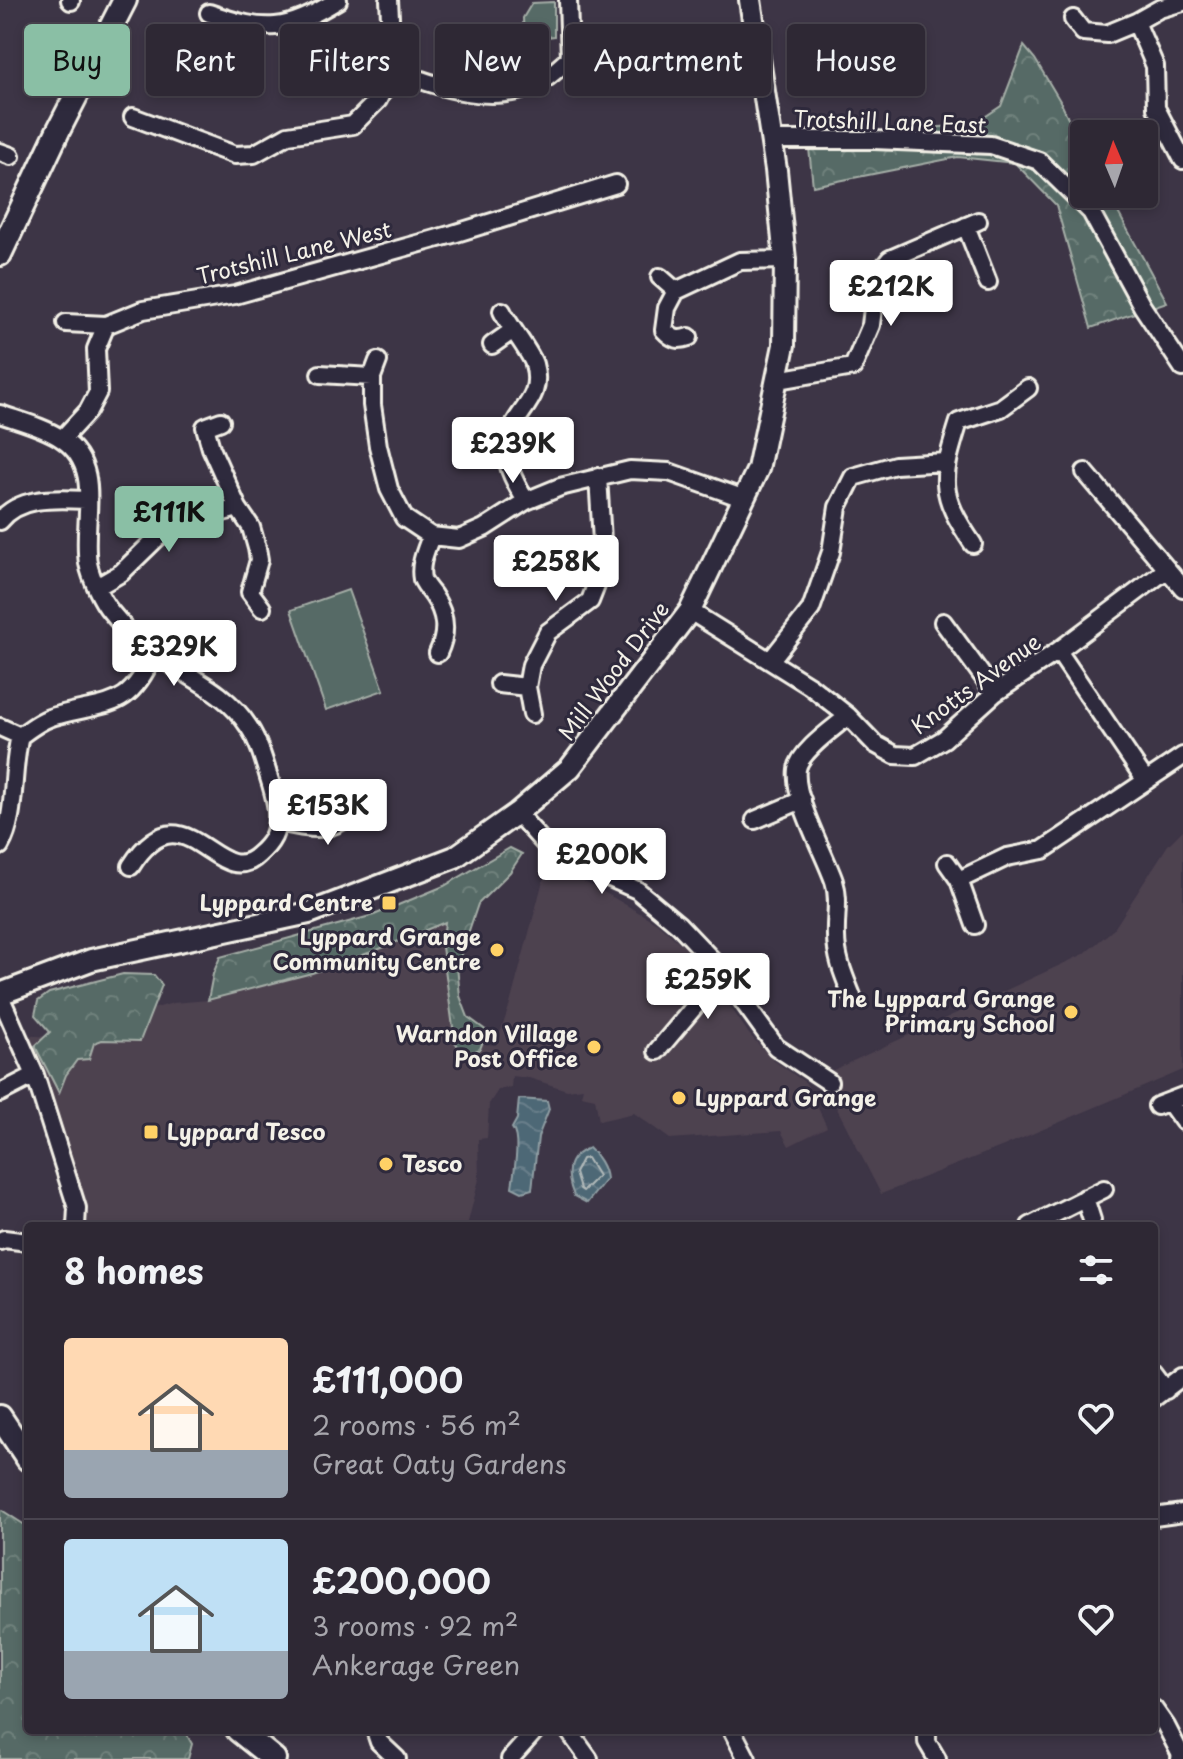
<!DOCTYPE html>
<meta charset="utf-8">
<style>
body{margin:0;font-family:"Playpen Sans",sans-serif;background:#3a3440;color:#f1f3f6;height:100vh;display:flex;flex-direction:column;font-size:30px;white-space:nowrap}
*{box-sizing:border-box;margin:0}
p{font-size:26px;color:#a7a6ac}
.icon{flex:none;width:44px;height:44px;fill:none;stroke:currentColor;stroke-width:2;stroke-linecap:round;stroke-linejoin:round}
.map{position:relative;flex:1;overflow:hidden}
.details{position:absolute;left:24px;top:1222px;width:1134px;height:512px;display:flex;flex-direction:column;background:#2e2834;border-radius:8px;box-shadow:0 4px 12px #0003,0 0 0 2px #49444f}
.details>*{flex:none}
.hud{position:absolute;left:24px;top:24px;width:1136px;height:72px;display:flex;gap:16px}
.needle{width:52px;rotate:358deg}
.buttons{position:absolute;left:1070px;top:120px;display:grid;gap:16px}
.buttons a{display:grid;place-items:center;width:88px;height:88px;border-radius:8px;background:#2e2834;box-shadow:0 4px 12px #0003,0 0 0 2px #49444f;font-size:40px}
.price{position:absolute;translate:-50% -68px;padding:0 18px;border-radius:8px;background:#fff;color:#222;font-size:26px;line-height:52px;filter:drop-shadow(0 2px 4px #0008)}
.price::after{content:'';position:absolute;left:50%;top:48px;width:24px;height:18px;margin-left:-12px;background:inherit;clip-path:polygon(0 0,100% 0,50% 100%)}
.price.active{background:#8abfa5;color:#111}
ul{padding:0;list-style:none}
li{display:flex;align-items:center;gap:24px;height:200px;padding:0 40px}
li+li{border-top:2px solid #49444f}
li span{display:grid;place-items:center;flex:none;width:224px;height:160px;border-radius:8px;color:#555}
li>.icon{margin-inline-start:auto}
span .icon{width:96px;height:96px;fill:#fffc;stroke-width:1}
li b{font-size:34px}
h2{display:flex;justify-content:space-between;align-items:center;height:96px;padding:0 40px;font-size:34px}
.tag{padding:0 28px;border-radius:8px;background:#2e2834;box-shadow:0 4px 12px #0003,0 0 0 2px #49444f;font-size:28px;line-height:72px}
.tag.active{background:#8abfa5;color:#111}
.map>svg:first-child{display:block}
.built{fill:#4e4250}
.forest{fill:url(#forest-crowns);stroke:#a5aea7;stroke-width:2}
.park{fill:#566b66;stroke:#a5aea7;stroke-width:2}
.water{fill:url(#water-waves);stroke:#909fa4;stroke-width:2}
.lines{fill:none;stroke-linecap:round;stroke-linejoin:round}
.shore{stroke:#b2baba;stroke-width:2}
.minor-casing{stroke:#f4f1e8;stroke-width:22}
.tertiary-casing{stroke:#f4f1e8;stroke-width:26}
.secondary-casing{stroke:#f4f1e8;stroke-width:28}
.minor{stroke:#2f2a3d;stroke-width:16}
.tertiary{stroke:#2f2a3d;stroke-width:20}
.secondary{stroke:#2f2a3d;stroke-width:22}
.poi-dot{fill:#ffd166;stroke:#2f2a3d;stroke-width:3}
.labels{text-anchor:middle;stroke-width:6;stroke-linejoin:round;paint-order:stroke}
.street-label{font-size:22px;fill:#f4f1e8;stroke:#2f2a3d}
.poi-label{font-size:22px;font-weight:bold;fill:#f4f1e8;stroke:#2f2a3d;text-anchor:end}
</style>
<div class="map">
<svg width="1183" height="1759" viewBox="0 0 1183 1759">
<defs>
<pattern id="forest-crowns" width="20" height="18" patternUnits="userSpaceOnUse" patternTransform="scale(2)"><rect width="20" height="18" fill="#566b66"/><path d="M2 6a3 3 0 1 1 6 0M12 15a3 3 0 1 1 6 0" fill="none" stroke="#6f817c"/></pattern>
<pattern id="water-waves" width="16" height="10" patternUnits="userSpaceOnUse" patternTransform="scale(2)"><rect width="16" height="10" fill="#4e6876"/><path d="M0 5q4-4 8 0t8 0" fill="none" stroke="#687e8a"/></pattern>
</defs>
<rect width="100%" height="100%" fill="#3d3546"/>
<filter id="ink" filterUnits="userSpaceOnUse"><feTurbulence type="fractalNoise" baseFrequency=".0125" numOctaves="2"/><feDisplacementMap in="SourceGraphic" scale="16" xChannelSelector="R" yChannelSelector="G"/><feConvolveMatrix kernelMatrix="1 2 1 2 8 2 1 2 1" color-interpolation-filters="sRGB"/></filter>
<g filter="url(#ink)">
<path class="built" d="M1183,830V1070L1001,1147L881,1194L825,1085L827,1073L1084,954L1114,929L1168,845Z
M547,866L595,887L657,923L689,951L706,977L656,1035L653,1045L667,1055L717,996H723L749,1034L773,1060L806,1083L827,1127L789,1146L781,1131L670,1139L634,1113L599,1121L595,1098L581,1095L583,1088L567,1090L529,1078L512,1076L511,1087L498,1090L489,1104L487,1138L478,1139L479,1179L467,1226H82L54,1103L23,1035L75,1039L129,1016L173,1003L209,1000L312,973L377,950L445,922L442,947L455,1042L496,1045L510,1004Z"/>
<path class="forest" d="M1024,46L1035,59L1060,101L1084,151V194H1108L1167,302L1091,328L1056,205L1015,163L958,157L813,186L808,139L974,124L1001,106Z
M510,848L522,854L510,872L478,904L457,966L460,996L468,1017L487,1031L480,1049L465,1055L455,1042L442,947L445,922L377,950L312,973L208,1000L213,974L220,957L374,915L444,886Z
M123,974L154,975L162,985L140,1041L102,1040L94,1043L89,1059L77,1060L66,1075L59,1093L35,1046L50,1032L35,1015L38,1001L49,993Z
M0,1509L28,1527V1730H184L192,1744L188,1759H0Z"/>
<path class="park" d="M554,2V36L524,40L523,18L532,3Z
M348,590L384,690L326,710L291,610Z"/>
<path class="water" d="M519,1099L547,1101L549,1109L538,1137L532,1189L522,1192L512,1187C514,1172 521,1138 512,1128L517,1119Z
M589,1148C597,1155 605,1167 606,1179L587,1203L574,1196C566,1176 564,1157 589,1148Z"/>
<g class="lines">
<path class="shore" d="M587,1158L598,1176L583,1191L580,1189L575,1173L582,1159Z"/>
<defs>
<path id="minor" d="M70,0L71,1
M389,0L393,70C436,86 495,108 540,82C551,76 560,66 570,58L568,0
M1183,2L1159,9L1136,22L1155,66L1156,108L1183,160
M209,13C267,33 285,32 338,0
M1073,19L1083,32L1107,34L1136,22
M570,58L612,79H649L673,76L670,42
M133,117L235,155L254,154L288,135L353,125L378,100L393,70
M1144,134L1164,125
M771,140H874L991,145L1039,161L1091,212L1142,306L1183,368
M0,152L11,156
M966,226L988,282
M660,277L676,291
M502,311C509,326 531,353 534,364C544,399 517,409 508,437C501,458 515,483 526,501
M66,323L106,325
M689,337C678,341 672,339 664,330L667,308L676,291L740,261L785,260
M492,345L512,331
M378,361L372,377V405L378,446L389,489L404,518L431,536L459,539L484,528L526,501L560,487L630,470L669,472L745,499
M320,374L372,377
M778,380L853,367L871,325L877,275L890,259L978,221
M0,414C20,421 44,427 62,439C105,468 81,521 88,563C91,578 101,600 111,612C123,627 139,643 155,654C189,678 225,690 249,727C260,744 265,765 271,784C276,801 281,820 273,837C270,843 264,850 258,855C218,894 184,783 131,866
M221,421L205,427L211,448L238,508L251,527L257,548L259,560L250,592L262,608
M62,439L88,411L98,392L96,349L106,325L143,310L235,295L453,234L616,184
M1085,472L1183,588
M0,521C21,495 58,499 88,500
M431,536C426,550 419,564 422,579C424,584 429,590 433,595C446,614 448,632 438,653
M973,544C938,493 941,479 959,422L1001,408L1028,388
M97,587L121,573L157,538L179,524L238,508
M690,611L810,686L848,716L875,744L895,755L915,756L944,739L995,693L1058,651L1166,570
M943,622L995,693
M1058,651L1146,781
M770,661L811,609L831,552L838,507L853,477L895,465L946,462
M499,684L527,687
M532,714L527,687L531,665L548,632L590,601L599,578L602,541L598,477
M848,716C834,728 800,751 797,769C793,798 824,852 834,881C840,899 835,917 836,936C836,958 844,976 852,996
M0,727L20,736
M517,813L553,853L637,890L679,925L718,966L719,972L737,993L776,1047L829,1082
M755,820L802,800
M278,822C317,830 330,834 361,807
M0,846C17,817 11,770 20,736C31,728 44,718 59,715C111,701 128,710 154,654
M947,863L959,880L975,925
M959,880L1007,857L1043,850L1183,756
M0,996L35,1075L77,1208L76,1226
M657,1051L717,980L719,972
M0,1093L35,1075
M1170,1103L1183,1121
M1157,1106L1183,1096
M1085,1198L1092,1220
M1030,1226L1104,1189
M0,1241L4,1239L28,1242
M1154,1374L1166,1390
M1154,1398L1183,1376
M1154,1517L1183,1513
M1154,1709L1166,1726L1183,1759
M375,1730L379,1742L397,1759
M568,1730L589,1759
M732,1730L747,1759
M927,1730V1742L937,1759
M510,1759L536,1730"/>
<path id="tertiary" d="M0,994L91,960L309,913L455,857L517,813L570,768L690,611L758,469L784,345L785,260L776,170L750,0
M1182,1759H1183"/>
<path id="secondary" d="M0,254L58,131L125,0
M0,1417L28,1459
M238,1730L274,1759"/>
</defs>
<use href="#minor" class="minor-casing"/>
<use href="#tertiary" class="tertiary-casing"/>
<use href="#secondary" class="secondary-casing"/>
<use href="#minor" class="minor"/>
<use href="#tertiary" class="tertiary"/>
<use href="#secondary" class="secondary"/>
</g>
</g>
<g class="poi-dot">
<rect x="381" y="895" width="16" height="16" rx="4"/>
<circle cx="497" cy="950" r="8"/>
<circle cx="1071" cy="1012" r="8"/>
<circle cx="594" cy="1047" r="8"/>
<circle cx="679" cy="1098" r="8"/>
<rect x="143" y="1124" width="16" height="16" rx="4"/>
<circle cx="386" cy="1164" r="8"/>
</g>
<g class="labels">
<g class="street-label">
<text transform="translate(890 122) rotate(2)" y="8">Trotshill Lane East</text>
<text transform="translate(294 253) rotate(-14)" y="8">Trotshill Lane West</text>
<text transform="translate(614 671) rotate(-53)" y="8">Mill Wood Drive</text>
<text transform="translate(976 684) rotate(-36)" y="8">Knotts Avenue</text>
</g>
<g class="poi-label">
<text x="373" y="911">Lyppard Centre</text>
<text x="481" y="945">Lyppard Grange<tspan x="481" dy="25">Community Centre</tspan></text>
<text x="1055" y="1007">The Lyppard Grange<tspan x="1055" dy="25">Primary School</tspan></text>
<text x="578" y="1042">Warndon Village<tspan x="578" dy="25">Post Office</tspan></text>
<text x="695" y="1106" text-anchor="start">Lyppard Grange</text>
<text x="167" y="1140" text-anchor="start">Lyppard Tesco</text>
<text x="402" y="1172" text-anchor="start">Tesco</text>
</g>
</g>
</svg>
<div class="buttons">
<a><svg class="needle" viewBox="-14 -14 28 28"><path d="M0-13l5 13h-10z" fill="#e53935"/><path d="M0 13l5-13h-10z" fill="#a7a6ac"/></svg></a>
</div>
<b class="price" style="left:891px;top:328px">£212K</b>
<b class="price" style="left:513px;top:485px">£239K</b>
<b class="price active" style="left:169px;top:554px">£111K</b>
<b class="price" style="left:556px;top:603px">£258K</b>
<b class="price" style="left:174px;top:688px">£329K</b>
<b class="price" style="left:328px;top:847px">£153K</b>
<b class="price" style="left:602px;top:896px">£200K</b>
<b class="price" style="left:708px;top:1021px">£259K</b>
<div class="hud">
<a class="tag active">Buy</a>
<a class="tag">Rent</a>
<a class="tag">Filters</a>
<a class="tag">New</a>
<a class="tag">Apartment</a>
<a class="tag">House</a>
</div>
<section class="details">
<h2>8 homes<svg class="icon" aria-label="filters" viewBox="0 0 24 24"><path d="M4 7h16M4 17h16"/><circle cx="9" cy="7" r="2"/><circle cx="15" cy="17" r="2"/></svg></h2>
<ul>
<li><span style="background:linear-gradient(#ffd9b3 70%,#9aa5b1 0)"><svg class="icon" aria-label="home" viewBox="0 0 24 24"><path d="M3 11l9-7 9 7M6 9v11h12V9"/></svg></span><div><b>£111,000</b><p>2 rooms · 56 m²</p><p>Great Oaty Gardens</p></div><svg class="icon" aria-label="heart" viewBox="0 0 24 24"><path d="M12 20l-8-8c-3-5 5-10 8-4 3-6 11-1 8 4z"/></svg></li>
<li><span style="background:linear-gradient(#bfe0f5 70%,#9aa5b1 0)"><svg class="icon" aria-label="home" viewBox="0 0 24 24"><path d="M3 11l9-7 9 7M6 9v11h12V9"/></svg></span><div><b>£200,000</b><p>3 rooms · 92 m²</p><p>Ankerage Green</p></div><svg class="icon" aria-label="heart" viewBox="0 0 24 24"><path d="M12 20l-8-8c-3-5 5-10 8-4 3-6 11-1 8 4z"/></svg></li>
</ul>
</section>
</div>
